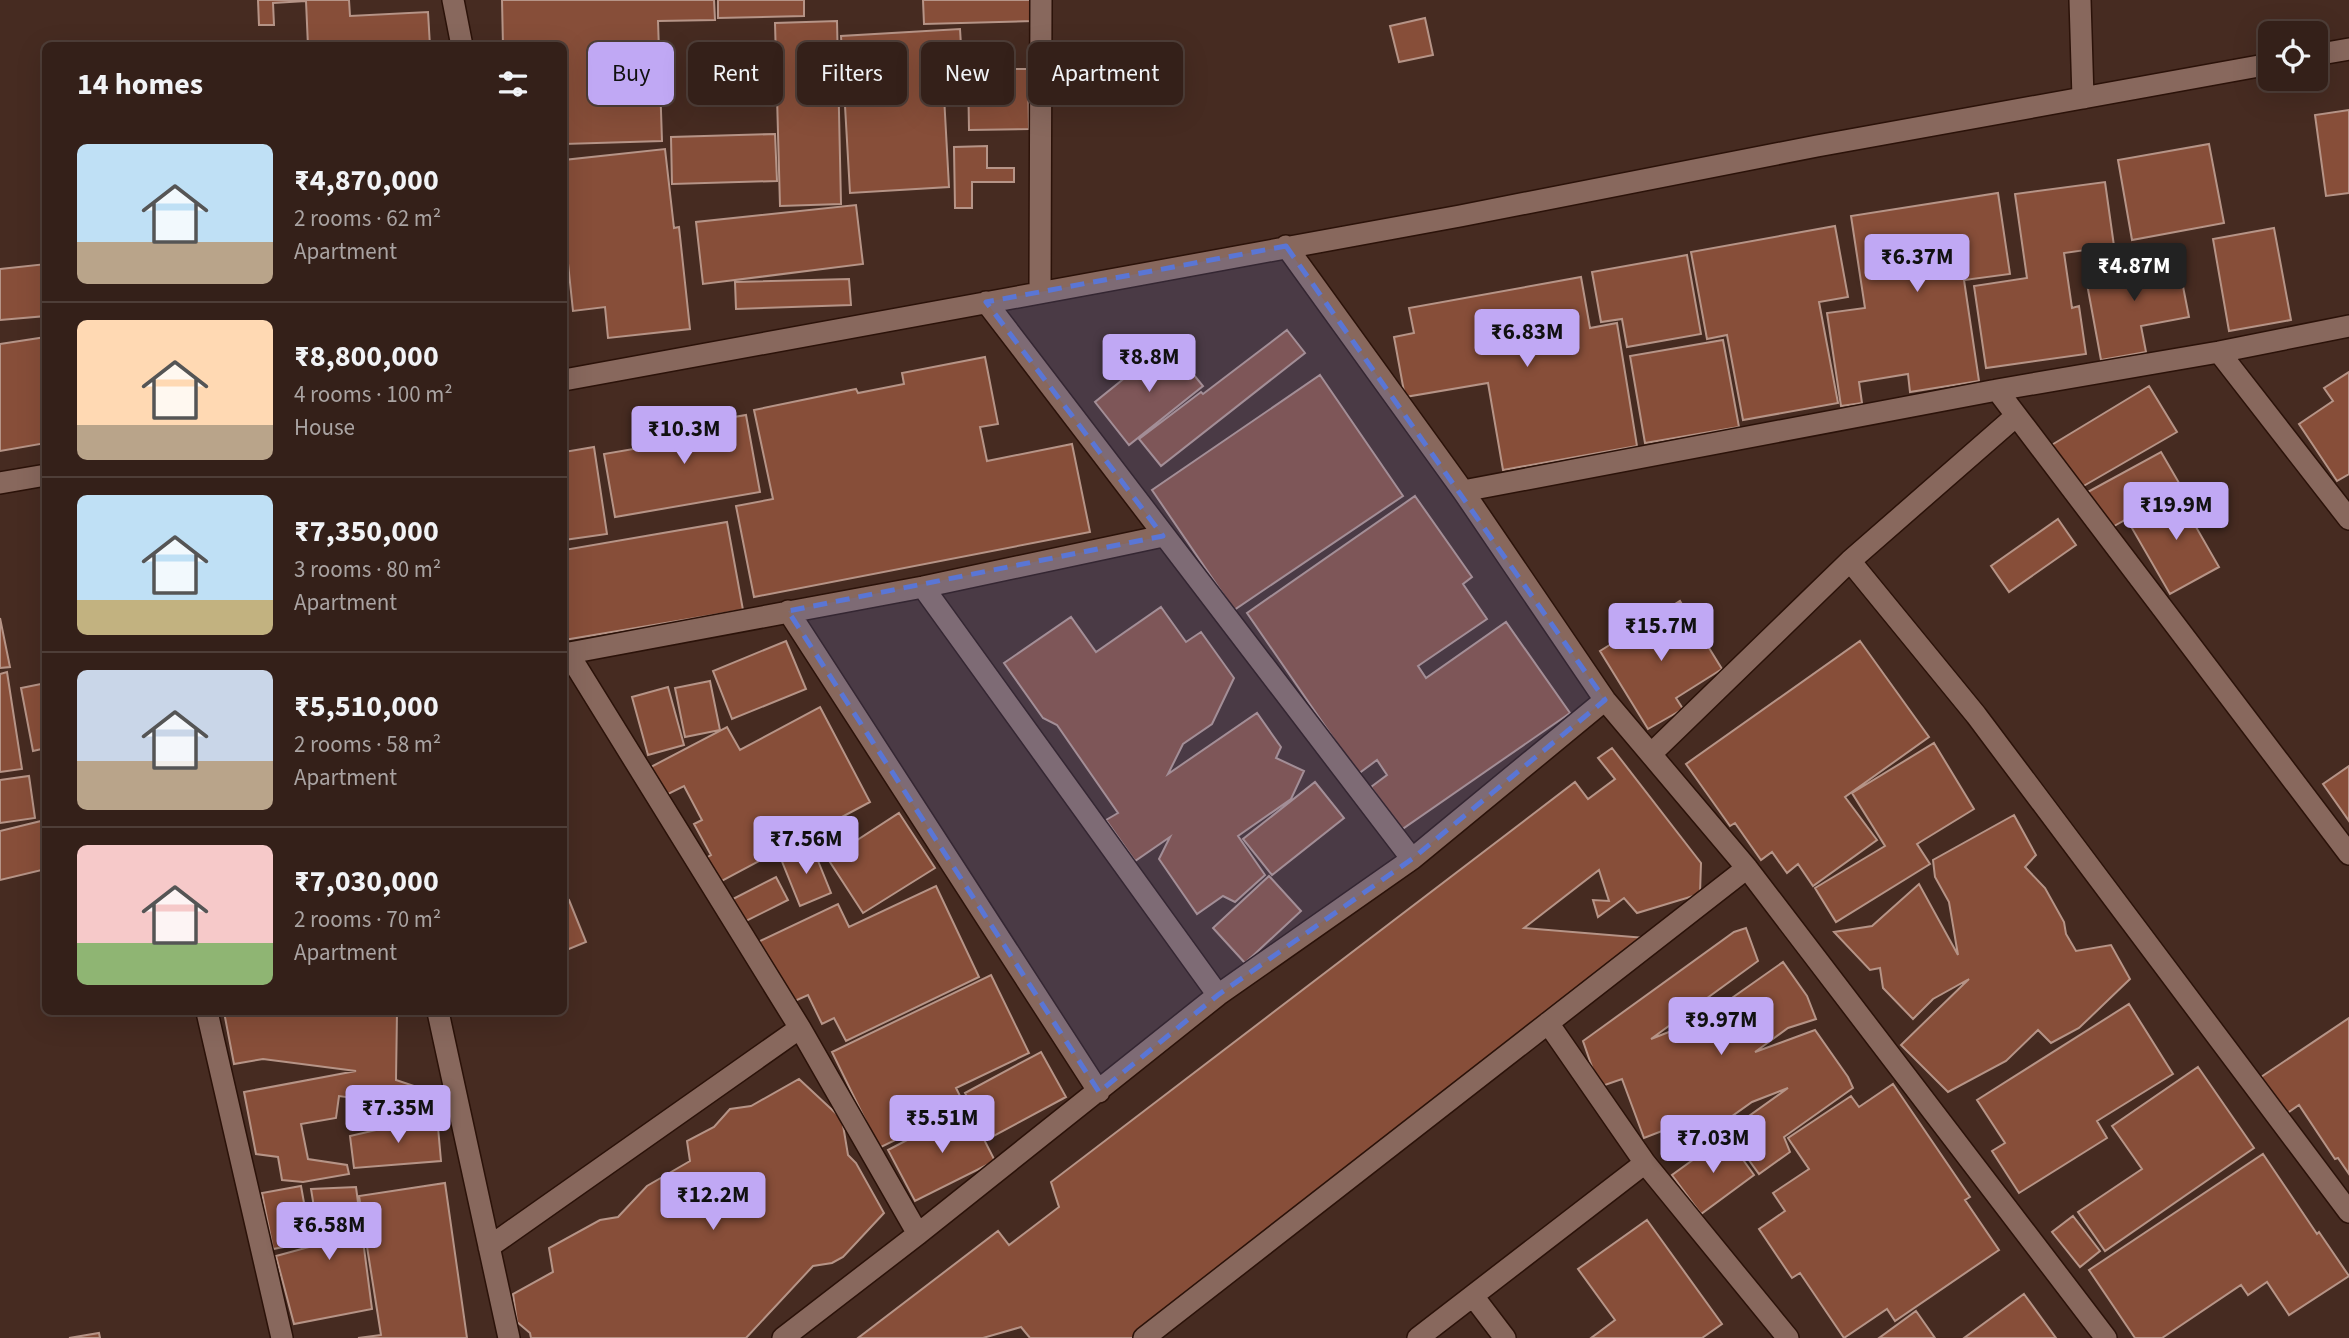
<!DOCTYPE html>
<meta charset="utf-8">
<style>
body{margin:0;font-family:"Source Sans 3",sans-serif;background:#3c2822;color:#f1f3f6;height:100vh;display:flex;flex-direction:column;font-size:26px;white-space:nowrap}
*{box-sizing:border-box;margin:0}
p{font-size:23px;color:#a9a3a2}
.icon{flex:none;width:38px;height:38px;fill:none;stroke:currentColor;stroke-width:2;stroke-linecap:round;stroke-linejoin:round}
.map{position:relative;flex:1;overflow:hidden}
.side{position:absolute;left:42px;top:42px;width:525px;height:973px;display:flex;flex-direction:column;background:#342019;border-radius:10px;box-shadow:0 7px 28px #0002,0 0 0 2px #4e3e38}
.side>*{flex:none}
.top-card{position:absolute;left:588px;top:42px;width:665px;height:63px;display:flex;gap:14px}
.fabs{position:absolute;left:2258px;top:21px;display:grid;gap:14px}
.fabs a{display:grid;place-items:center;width:70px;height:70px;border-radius:10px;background:#342019;box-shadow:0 7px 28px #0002,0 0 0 2px #4e3e38;font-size:35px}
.price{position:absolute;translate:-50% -60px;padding:0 16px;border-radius:7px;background:#c0a8f4;color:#111;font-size:23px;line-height:46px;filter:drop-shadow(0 2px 4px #0008)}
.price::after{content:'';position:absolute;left:50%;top:42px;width:21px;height:16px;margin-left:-10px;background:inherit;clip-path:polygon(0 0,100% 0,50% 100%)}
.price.on{background:#222;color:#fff}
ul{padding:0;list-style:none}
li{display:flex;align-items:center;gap:21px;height:175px;padding:0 35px}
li+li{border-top:2px solid #4e3e38}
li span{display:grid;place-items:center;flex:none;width:196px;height:140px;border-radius:10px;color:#555}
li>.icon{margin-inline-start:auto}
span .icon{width:84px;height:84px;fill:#fffc;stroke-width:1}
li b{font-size:30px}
h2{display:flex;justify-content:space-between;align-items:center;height:84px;padding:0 35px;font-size:30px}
.pill{padding:0 24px;border-radius:10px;background:#342019;box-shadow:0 7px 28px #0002,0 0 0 2px #4e3e38;font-size:24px;line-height:63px}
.pill.on{background:#c0a8f4;color:#111}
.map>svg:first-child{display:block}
.building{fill:#874e39;stroke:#b69487;stroke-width:2}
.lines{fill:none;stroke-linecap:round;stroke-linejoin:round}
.minor-casing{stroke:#2b1209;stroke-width:24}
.minor{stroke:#88685d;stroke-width:21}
.marked{fill:#5a76d5;fill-opacity:0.2;stroke:#5a76d5;stroke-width:5;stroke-dasharray:14 9;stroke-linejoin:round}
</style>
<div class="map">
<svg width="2349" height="1338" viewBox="0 0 2349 1338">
<rect width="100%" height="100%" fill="#462b21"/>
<path class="building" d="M258,0H349L350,16L428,12L430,46H308L306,1L273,3L274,25H259Z
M502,0H714L715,20L658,21L662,141L564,144V46H503Z
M718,0H804V16L718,18Z
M923,0H1033V21L924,24Z
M1425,18L1433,55L1399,62L1390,26Z
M837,21L841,204L780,206L775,23Z
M960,29L964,95L944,96L949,187L850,193L841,36Z
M968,69H1028L1029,129L969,130Z
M2349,110V193L2326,196L2315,115Z
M775,134L777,181L672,184L671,137Z
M2209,144L2224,223L2132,240L2118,160Z
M987,146V168H1014V182H972V208H955L954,147Z
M665,149L674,228L679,227L690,329L608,338L605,307L573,311L564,225V160Z
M2105,182L2114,246L2064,253L2072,308L2079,306L2086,354L1986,368L1974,286L2027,278L2015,194Z
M1998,193L2010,274L1964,280L1979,381L1910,392L1908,374L1859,382L1862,403L1841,406L1827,313L1865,308L1851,216Z
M856,205L863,264L703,284L696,222Z
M1835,226L1848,297L1819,302L1838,403L1743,420L1727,335L1707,339L1691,252Z
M2274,228L2291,320L2229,331L2213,239Z
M1687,255L1701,334L1627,347L1622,319L1601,322L1592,272Z
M2177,256L2189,317L2141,326L2146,352L2101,360L2085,273Z
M46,264V316L0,320V269Z
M1581,277L1590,328L1617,323L1637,446L1503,470L1488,383L1405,397L1394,337L1414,333L1409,308Z
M849,279L851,305L736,309L735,282Z
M1287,330L1305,353L1161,466L1139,439L1201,392L1203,394Z
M46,337V443L0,451V344Z
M1723,340L1739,427L1645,443L1630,356Z
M1168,343L1203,386L1129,445L1095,402Z
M985,357L998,424L980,427L987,461L1072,444L1090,532L754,597L736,506L773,499L754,410L856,389L858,393L904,384L902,373Z
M2349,372V474L2337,481L2299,424L2333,401L2324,388Z
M1320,375L1403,496L1234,610L1152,490Z
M2149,386L2177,432L2080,488L2050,446Z
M697,412L699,423L746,415L760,492L615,517L604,454L657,445L653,420Z
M594,447L607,534L564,540V452Z
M2161,452L2182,488L2107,530L2086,493Z
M2189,490L2207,521L2196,527L2219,567L2170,594L2129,523Z
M1415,496L1472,577L1463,584L1487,619L1418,666L1426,678L1506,622L1570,713L1401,830L1371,787L1387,775L1377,760L1358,774L1247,613Z
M2058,519L2076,545L2009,592L1991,566Z
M727,522L743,610L564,640V550Z
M1680,601L1722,669L1676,698L1683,709L1648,729L1600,651Z
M1161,607L1186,642L1201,632L1234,678L1212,724L1183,744L1168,774L1257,713L1281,747L1276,758L1304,771L1291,799L1238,836L1265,875L1235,902L1223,896L1197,914L1159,859L1170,837L1135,861L1106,820L1118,813L1057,725L1043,718L1004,663L1071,617L1096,652Z
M0,618L10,667L0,668Z
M786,641L806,689L732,719L713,671Z
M1860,641L1929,737L1845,797L1877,840L1813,886L1798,864L1787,873L1772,852L1761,860L1735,823L1730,826L1686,764Z
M7,672L22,769L0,772V674Z
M710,681L720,730L685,737L675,688Z
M46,683V748L33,751L21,688Z
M668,687L684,745L648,755L632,697Z
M820,707L870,802L718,883L704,859L711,855L694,824L702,820L684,786L662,797L647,769L727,727L740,750Z
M1934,743L1974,809L1917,844L1930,864L1836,922L1815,888L1885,846L1852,793Z
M1612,748L1701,863L1700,894L1637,913L1624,898L1598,917L1593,900L1609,901L1599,870L1524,928L1646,938L1133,1338H1030L1021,1327L983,1338H858L998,1231L1009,1245L1059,1207L1051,1182L1575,782L1588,799L1615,779L1598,758Z
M2349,766V821L2323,784Z
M29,776L35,818L0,823V780Z
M1315,782L1344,818L1272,875L1243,839Z
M899,813L935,868L863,913L828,859Z
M2014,815L2036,855L2025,867L2045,888L2064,922L2066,934L2076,951L2111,945L2130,979L2079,1028L2051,1043L2038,1030L2006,1061L1948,1092L1901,1045L1969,979L1933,999L1913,1019L1883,988L1880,968L1870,970L1834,932L1872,926L1919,884L1958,955L1949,902L1935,877L1933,860Z
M41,821L46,838V869L0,880V831Z
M812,846L831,893L800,906L781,859Z
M1269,876L1301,911L1245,963L1213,928Z
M776,877L788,900L740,924L729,901Z
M936,886L979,977L846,1041L834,1018L822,1024L808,995L788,1004L758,942L838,904L849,927Z
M569,900L586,942L564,951V902Z
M1746,928L1758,961L1651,1039L1702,1019L1783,962L1807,996L1816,1019L1788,1028L1755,1052L1815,1030L1848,1077L1853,1088L1784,1137L1790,1152L1759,1174L1728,1131L1788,1088L1752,1102L1686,1149L1677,1152L1662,1131L1644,1138L1622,1079L1599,1087L1583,1041L1734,932Z
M991,975L1029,1053L956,1088L965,1106L879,1148L832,1052Z
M2129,1004L2173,1074L2097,1121L2107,1138L2019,1193L1992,1151L2005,1143L1977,1100Z
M224,1012H397L396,1080L426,1090L391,1103L339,1096L336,1118L301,1124L308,1159L347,1165L349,1174L303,1182L282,1180L278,1157L256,1154L244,1092L356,1071L263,1059L234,1064Z
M2349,1018V1174L2338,1158L2335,1159L2299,1105L2286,1114L2261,1077Z
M1041,1052L1066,1097L990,1138L965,1093Z
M2198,1067L2254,1148L2105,1251L2078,1212L2142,1169L2112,1126Z
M799,1079L842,1119L848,1155L856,1163L884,1213L843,1257L832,1263L813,1266L746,1338H531L530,1333L517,1322L513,1294L553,1272L549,1248L600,1220L618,1217L647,1186L690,1161L687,1141L714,1127L730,1109L751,1106Z
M1893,1084L1970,1197L1965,1200L1999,1250L1895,1321L1887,1309L1844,1338L1800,1273L1792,1278L1759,1229L1785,1211L1773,1193L1809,1169L1788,1138L1851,1096L1859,1107Z
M968,1108L995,1161L915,1201L888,1150Z
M437,1116L441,1161L354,1168L350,1136Z
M1726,1136L1754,1175L1701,1214L1672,1175Z
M2263,1154L2317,1234L2319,1232L2349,1276L2289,1315L2267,1282L2248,1295L2241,1285L2162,1338H2135L2089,1270Z
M445,1183L467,1338H358L381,1335L359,1196Z
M301,1186L311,1242L273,1249L262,1193Z
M356,1187L372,1309L294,1324L276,1256L320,1244L311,1189Z
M2073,1216L2100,1251L2080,1267L2052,1232Z
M1647,1220L1722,1324L1702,1338H1591L1615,1320L1578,1269Z
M2024,1294L2056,1338H1964Z
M1916,1311L1935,1338H1879Z
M99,1333L100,1338H69Z"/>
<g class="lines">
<defs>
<path id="minor" d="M453,0L462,46
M2080,0L2083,98
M2315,55L2349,49
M1286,246L1463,491L1605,700L1747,868L2106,1338
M1040,292L1041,0
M986,302L1412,859
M2219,352L2349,519
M564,380L1460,216L1817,146L2270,64
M1997,390L2349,854
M0,483L46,475
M1463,491L1997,390L2219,352L2349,326
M1850,561L1976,715L2349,1212
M923,587L1218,995
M788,611L1099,1092
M568,653L800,1028L918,1234
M564,654L923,587L1163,536
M1652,753L1850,561L2016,416
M207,1012L282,1338
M438,1012L509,1338
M1548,1023L1645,1163L1788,1338
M489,1247L800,1028
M1473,1296L1505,1338
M783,1338L918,1234L1218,995L1412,859L1605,700
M1144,1338L1747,868
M1418,1338L1645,1163"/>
</defs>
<use href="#minor" class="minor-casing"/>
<use href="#minor" class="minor"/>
</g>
<path class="marked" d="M1286,246L1605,700L1412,859L1218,995L1099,1092L788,611L1163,536L986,302Z"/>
</svg>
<div class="fabs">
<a><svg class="icon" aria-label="locate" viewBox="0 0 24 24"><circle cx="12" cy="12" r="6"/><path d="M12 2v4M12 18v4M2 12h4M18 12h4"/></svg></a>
</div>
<b class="price" style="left:1917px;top:294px">₹6.37M</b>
<b class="price on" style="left:2134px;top:303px">₹4.87M</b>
<b class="price" style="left:1527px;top:369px">₹6.83M</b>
<b class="price" style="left:1149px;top:394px">₹8.8M</b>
<b class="price" style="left:684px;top:466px">₹10.3M</b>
<b class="price" style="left:2176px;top:542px">₹19.9M</b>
<b class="price" style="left:1661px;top:663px">₹15.7M</b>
<b class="price" style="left:806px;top:876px">₹7.56M</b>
<b class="price" style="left:1721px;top:1057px">₹9.97M</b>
<b class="price" style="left:398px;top:1145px">₹7.35M</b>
<b class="price" style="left:942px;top:1155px">₹5.51M</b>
<b class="price" style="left:1713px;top:1175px">₹7.03M</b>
<b class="price" style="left:713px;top:1232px">₹12.2M</b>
<b class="price" style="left:329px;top:1262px">₹6.58M</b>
<div class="top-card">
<a class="pill on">Buy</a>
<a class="pill">Rent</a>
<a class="pill">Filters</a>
<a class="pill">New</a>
<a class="pill">Apartment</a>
</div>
<section class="side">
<h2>14 homes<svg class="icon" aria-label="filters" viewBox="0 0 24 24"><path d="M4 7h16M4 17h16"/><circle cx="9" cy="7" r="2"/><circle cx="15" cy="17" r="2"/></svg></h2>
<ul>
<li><span style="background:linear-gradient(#bfe0f5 70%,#b9a48a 0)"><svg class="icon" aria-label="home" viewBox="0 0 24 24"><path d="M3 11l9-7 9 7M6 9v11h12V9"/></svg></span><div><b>₹4,870,000</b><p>2 rooms · 62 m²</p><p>Apartment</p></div></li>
<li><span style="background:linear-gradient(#ffd9b3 75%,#b9a48a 0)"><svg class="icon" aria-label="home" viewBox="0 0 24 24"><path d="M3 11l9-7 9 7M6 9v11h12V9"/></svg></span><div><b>₹8,800,000</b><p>4 rooms · 100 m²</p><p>House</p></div></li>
<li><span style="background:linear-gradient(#bfe0f5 75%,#c2b280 0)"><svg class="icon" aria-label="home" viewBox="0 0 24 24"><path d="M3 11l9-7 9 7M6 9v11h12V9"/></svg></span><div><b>₹7,350,000</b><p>3 rooms · 80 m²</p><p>Apartment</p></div></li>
<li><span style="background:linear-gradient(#c9d6e8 65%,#b9a48a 0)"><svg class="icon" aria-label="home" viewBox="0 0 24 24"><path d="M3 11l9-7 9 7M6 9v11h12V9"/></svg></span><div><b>₹5,510,000</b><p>2 rooms · 58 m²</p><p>Apartment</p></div></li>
<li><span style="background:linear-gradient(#f6c9c9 70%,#8fb573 0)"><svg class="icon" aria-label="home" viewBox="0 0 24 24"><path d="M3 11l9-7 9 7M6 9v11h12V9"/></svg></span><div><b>₹7,030,000</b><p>2 rooms · 70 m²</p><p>Apartment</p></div></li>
</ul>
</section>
</div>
